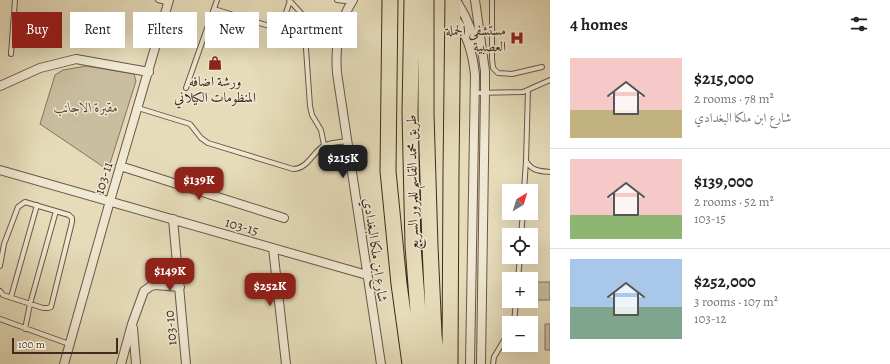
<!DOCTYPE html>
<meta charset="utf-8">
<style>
body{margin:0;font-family:Alegreya,Amiri,serif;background:#f2f2f2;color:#222;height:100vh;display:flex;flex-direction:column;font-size:15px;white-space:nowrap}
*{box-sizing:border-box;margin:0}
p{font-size:13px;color:#767676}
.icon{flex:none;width:22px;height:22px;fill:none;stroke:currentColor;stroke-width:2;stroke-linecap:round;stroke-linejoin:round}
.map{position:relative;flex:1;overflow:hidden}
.side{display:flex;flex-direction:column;background:#fff;width:340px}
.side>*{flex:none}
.top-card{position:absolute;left:12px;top:12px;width:380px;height:36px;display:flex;gap:8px}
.needle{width:26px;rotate:38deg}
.buttons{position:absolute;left:502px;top:184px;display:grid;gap:8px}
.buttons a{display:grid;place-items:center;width:36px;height:36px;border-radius:0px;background:#fff;box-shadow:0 4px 16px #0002;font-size:20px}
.scale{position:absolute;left:12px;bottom:10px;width:106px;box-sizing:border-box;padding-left:4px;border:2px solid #3f2b20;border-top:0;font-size:11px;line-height:14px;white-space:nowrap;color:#3f2b20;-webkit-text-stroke:3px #efe8d2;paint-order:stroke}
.price{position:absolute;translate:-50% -34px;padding:0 9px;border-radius:8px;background:#8f2418;color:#fff;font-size:13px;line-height:26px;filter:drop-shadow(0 1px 2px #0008)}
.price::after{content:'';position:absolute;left:50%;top:24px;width:12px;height:9px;margin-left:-6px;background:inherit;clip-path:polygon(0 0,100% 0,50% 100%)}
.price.active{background:#222;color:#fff}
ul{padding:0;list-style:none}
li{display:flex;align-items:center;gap:12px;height:100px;padding:0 20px}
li+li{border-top:1px solid #e0e0e0}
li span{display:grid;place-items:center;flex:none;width:112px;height:80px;border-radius:0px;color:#555}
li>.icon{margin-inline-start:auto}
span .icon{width:48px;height:48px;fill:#fffc;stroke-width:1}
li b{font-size:17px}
h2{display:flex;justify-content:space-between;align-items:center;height:48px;padding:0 20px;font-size:17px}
.pill{padding:0 14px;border-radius:0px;background:#fff;box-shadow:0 4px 16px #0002;font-size:14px;line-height:36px}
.pill.active{background:#8f2418;color:#fff}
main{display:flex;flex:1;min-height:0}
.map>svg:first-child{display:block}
.green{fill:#cabea0;stroke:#847460}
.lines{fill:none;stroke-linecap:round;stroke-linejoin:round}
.lane-casing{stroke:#695746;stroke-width:6}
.street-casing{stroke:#695746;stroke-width:10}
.highway-casing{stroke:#3f2b20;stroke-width:17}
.lane{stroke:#efe8d2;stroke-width:4}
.street{stroke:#efe8d2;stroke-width:8}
.highway{stroke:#e6dcba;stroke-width:15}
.labels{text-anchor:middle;stroke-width:3;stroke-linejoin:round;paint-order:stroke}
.poi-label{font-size:14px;fill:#3f2b20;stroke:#efe8d2;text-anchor:end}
.park-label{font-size:14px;font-style:italic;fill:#5b483a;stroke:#efe8d2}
.street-label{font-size:14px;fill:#3f2b20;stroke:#efe8d2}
</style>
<main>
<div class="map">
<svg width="550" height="364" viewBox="0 0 550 364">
<rect width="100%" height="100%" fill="#e6dcba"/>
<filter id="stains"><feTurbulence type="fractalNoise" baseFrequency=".005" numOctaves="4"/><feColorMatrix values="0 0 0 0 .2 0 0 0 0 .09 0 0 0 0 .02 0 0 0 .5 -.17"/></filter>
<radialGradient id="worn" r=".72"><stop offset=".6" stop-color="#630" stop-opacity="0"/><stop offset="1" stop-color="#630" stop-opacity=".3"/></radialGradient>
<path class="green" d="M86,66L134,74L136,81L108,170L40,124L55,75L63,70Z
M531,282H550V300H531Z
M545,324H550V350H545Z"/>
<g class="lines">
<defs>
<path id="lane" d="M158,0L169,3
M289,0L301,13L304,20L310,106L312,115L321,130L324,145
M337,0L345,1L350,0
M492,0V59L493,68L498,73L512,74L542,67
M214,9L279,29L281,27L290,1
M11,54L15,0
M186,88L217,0
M528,90L526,161C532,171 539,171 550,172
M475,93L523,92L550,80
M138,108L190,124L201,138L208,143L293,169C308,169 313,151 325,145C332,142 341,142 348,141
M524,191L526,161
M521,235L523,213
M0,266L4,244L18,207L25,202L69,215L72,218V222L51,307L48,308H43L3,295L0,291
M518,279L520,257
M11,297L37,205
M0,319L69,344
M514,323L516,301
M25,329L30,304L56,211
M493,364L494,357L509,332"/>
<path id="street" d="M353,0C338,23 335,47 337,73L381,364
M456,0L465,16L477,44
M475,0L485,71V92L481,364
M454,17C467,33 473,55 475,75L470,364
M0,86L40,68L76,59L149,72
M120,166L284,218
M0,170L367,275
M173,219L186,364
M273,248L286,364
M133,328L136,364
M64,364L110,201L169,0
M121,364L132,324L144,291L151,286L155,285L180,287"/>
<path id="highway" d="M390,0L388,171L399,284L410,364
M412,0L410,113L413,246L422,364
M426,0V114L430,246L434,335L437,364
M450,364L451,171L453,0"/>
</defs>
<use href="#lane" class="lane-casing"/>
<use href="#street" class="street-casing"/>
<use href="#highway" class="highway-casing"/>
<use href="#lane" class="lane"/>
<use href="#street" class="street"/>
<use href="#highway" class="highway"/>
</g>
<defs>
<symbol id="hospital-bare" viewBox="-9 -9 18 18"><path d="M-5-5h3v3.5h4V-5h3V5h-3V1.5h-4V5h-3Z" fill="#8f2418" stroke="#efe8d2" stroke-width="2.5" paint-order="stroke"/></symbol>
<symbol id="shop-bare" viewBox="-9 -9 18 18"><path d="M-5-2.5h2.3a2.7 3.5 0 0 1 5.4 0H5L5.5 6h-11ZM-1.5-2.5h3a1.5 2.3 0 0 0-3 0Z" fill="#8f2418" stroke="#efe8d2" stroke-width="2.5" paint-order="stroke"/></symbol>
</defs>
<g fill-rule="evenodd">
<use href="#hospital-bare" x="507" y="28" width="20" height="20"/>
<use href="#shop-bare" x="205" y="53" width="20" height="20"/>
</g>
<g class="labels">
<g class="poi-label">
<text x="506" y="35">مستشفى الجملة<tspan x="506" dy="16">العصبية</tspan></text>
<text x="215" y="86" text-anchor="middle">ورشة اضافه<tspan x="215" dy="16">المنظومات الكيلاني</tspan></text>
</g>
<g class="park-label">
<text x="86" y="112">مقبرة الاجانب</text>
</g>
<g class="street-label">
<text transform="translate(103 178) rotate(-73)" y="5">103-11</text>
<text transform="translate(412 182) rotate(-91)" y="5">طريق محمد القاسم للمرور السريع</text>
<text transform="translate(242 226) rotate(16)" y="5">103-15</text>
<text transform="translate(376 250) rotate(82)" y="5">شارع ابن ملكا البغدادي</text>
<text transform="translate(170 328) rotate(-95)" y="5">103-10</text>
</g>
</g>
<rect width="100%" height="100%" filter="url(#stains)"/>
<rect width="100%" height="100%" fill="url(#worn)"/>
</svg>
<div class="buttons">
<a><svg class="needle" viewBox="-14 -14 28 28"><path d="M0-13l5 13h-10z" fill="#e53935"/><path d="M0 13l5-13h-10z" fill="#767676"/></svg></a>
<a><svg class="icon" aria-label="locate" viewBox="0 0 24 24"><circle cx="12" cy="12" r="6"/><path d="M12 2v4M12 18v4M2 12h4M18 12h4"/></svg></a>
<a>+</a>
<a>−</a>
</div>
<div class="scale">100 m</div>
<b class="price active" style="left:343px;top:179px">$215K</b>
<b class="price" style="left:199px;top:201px">$139K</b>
<b class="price" style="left:170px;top:292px">$149K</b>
<b class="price" style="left:270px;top:307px">$252K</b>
<div class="top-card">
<a class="pill active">Buy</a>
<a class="pill">Rent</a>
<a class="pill">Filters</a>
<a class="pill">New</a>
<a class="pill">Apartment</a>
</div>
</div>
<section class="side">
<h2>4 homes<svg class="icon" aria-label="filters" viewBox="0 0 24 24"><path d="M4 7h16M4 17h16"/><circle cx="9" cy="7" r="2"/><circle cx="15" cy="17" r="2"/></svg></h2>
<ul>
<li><span style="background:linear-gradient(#f6c9c9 65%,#c2b280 0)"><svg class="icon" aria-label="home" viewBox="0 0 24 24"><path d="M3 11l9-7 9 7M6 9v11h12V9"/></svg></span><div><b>$215,000</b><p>2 rooms · 78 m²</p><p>شارع ابن ملكا البغدادي</p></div></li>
<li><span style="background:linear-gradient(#f6c9c9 70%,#8fb573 0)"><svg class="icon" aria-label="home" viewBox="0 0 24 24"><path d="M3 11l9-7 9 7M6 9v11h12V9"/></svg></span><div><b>$139,000</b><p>2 rooms · 52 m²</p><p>103-15</p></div></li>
<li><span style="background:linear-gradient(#a9c7e8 60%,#7fa58c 0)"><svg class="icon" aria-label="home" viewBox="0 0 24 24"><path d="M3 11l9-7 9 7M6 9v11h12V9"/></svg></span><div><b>$252,000</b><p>3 rooms · 107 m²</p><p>103-12</p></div></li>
</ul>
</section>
</main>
